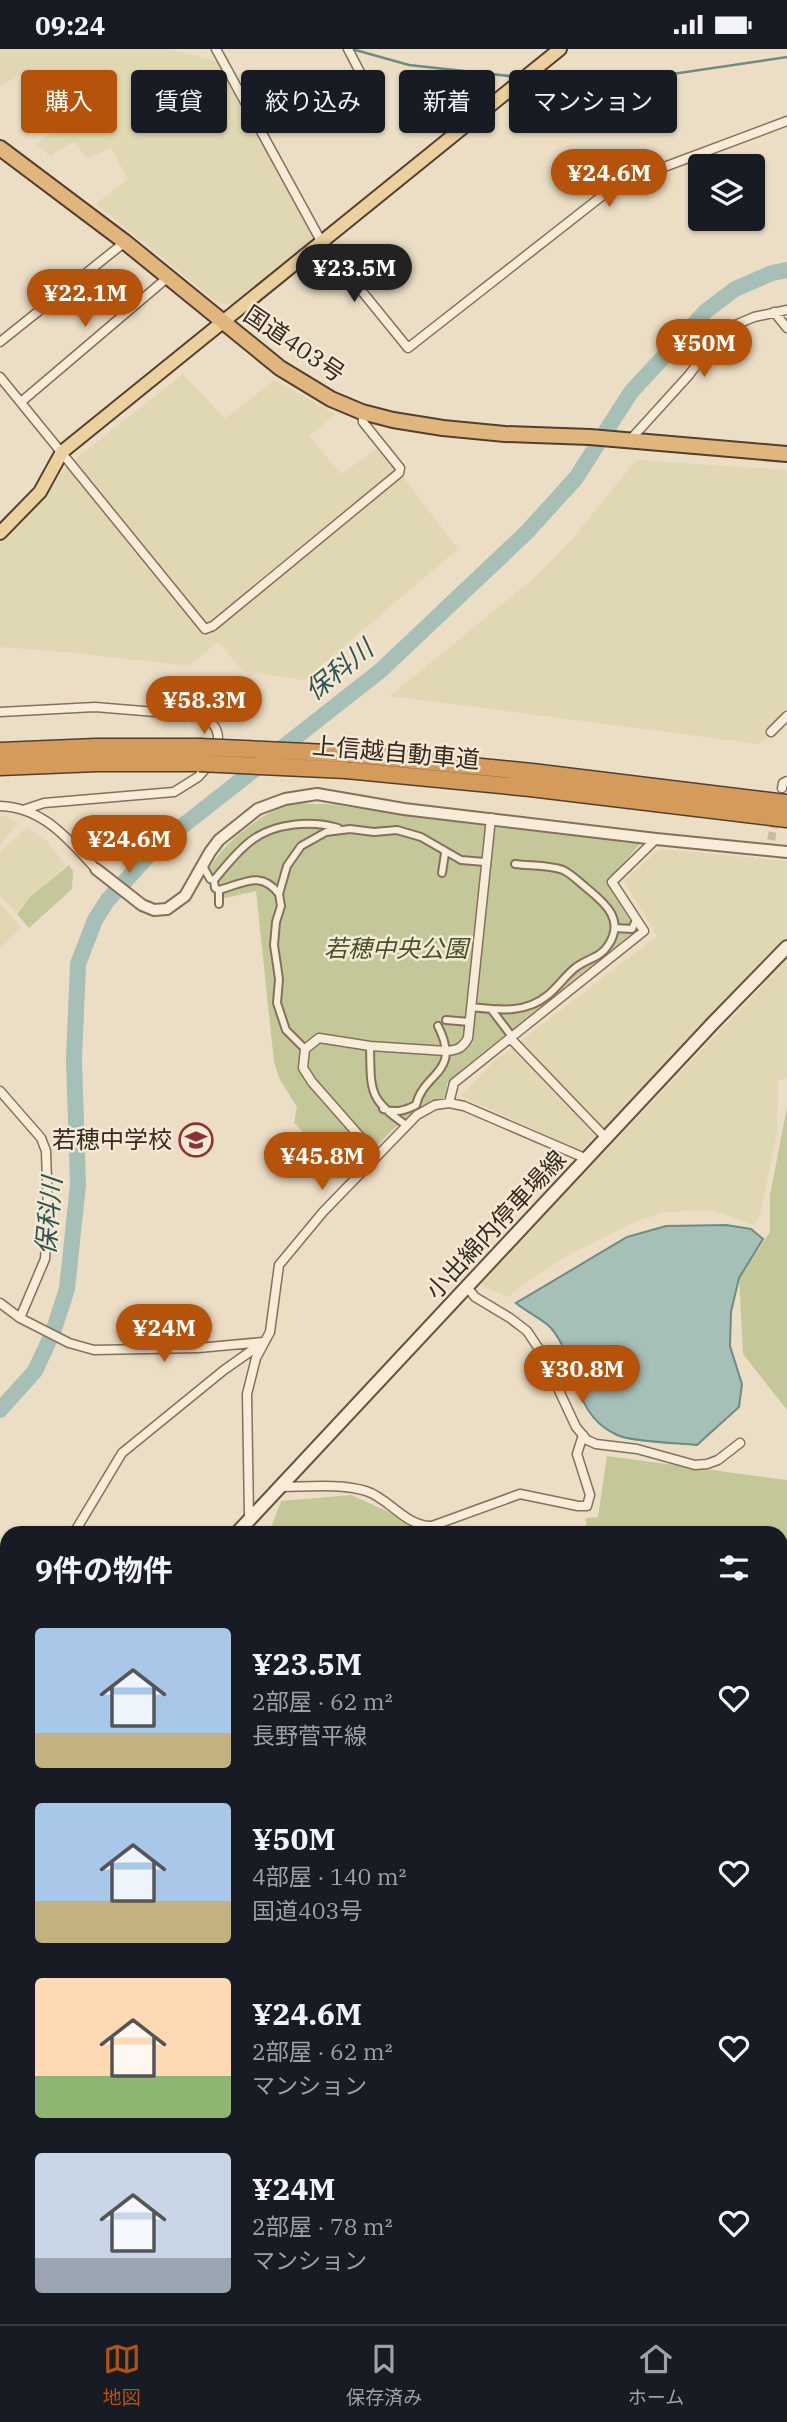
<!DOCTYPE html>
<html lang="ja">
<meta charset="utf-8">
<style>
body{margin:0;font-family:"IBM Plex Serif","Noto Sans JP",serif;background:#242831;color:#f1f3f6;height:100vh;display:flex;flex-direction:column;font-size:26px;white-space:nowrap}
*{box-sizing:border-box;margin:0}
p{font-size:23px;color:#9ea1a6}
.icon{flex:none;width:38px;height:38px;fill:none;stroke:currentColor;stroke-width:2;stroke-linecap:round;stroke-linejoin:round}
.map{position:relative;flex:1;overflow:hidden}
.side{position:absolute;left:0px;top:1477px;width:788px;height:798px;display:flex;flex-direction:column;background:#171b24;border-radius:21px 21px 0 0;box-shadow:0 2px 5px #0004}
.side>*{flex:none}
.top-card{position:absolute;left:21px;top:21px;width:746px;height:63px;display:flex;gap:14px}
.fabs{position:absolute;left:688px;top:105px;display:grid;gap:14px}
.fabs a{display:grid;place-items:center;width:77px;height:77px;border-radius:7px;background:#171b24;box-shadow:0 2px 5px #0004;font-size:35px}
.price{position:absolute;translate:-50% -60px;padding:0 16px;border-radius:24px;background:#b45309;color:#fff;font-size:23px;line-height:46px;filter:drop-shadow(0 2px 4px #0008)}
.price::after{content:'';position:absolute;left:50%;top:42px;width:21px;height:16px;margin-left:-10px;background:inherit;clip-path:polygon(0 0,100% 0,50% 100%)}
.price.current{background:#222;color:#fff}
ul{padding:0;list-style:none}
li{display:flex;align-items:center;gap:21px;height:175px;padding:0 35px}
li span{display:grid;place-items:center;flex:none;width:196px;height:140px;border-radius:7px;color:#555}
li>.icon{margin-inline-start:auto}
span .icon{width:84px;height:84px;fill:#fffc;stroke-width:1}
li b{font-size:30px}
h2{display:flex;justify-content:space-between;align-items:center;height:84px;padding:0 35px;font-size:30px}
.pill{padding:0 24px;border-radius:7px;background:#171b24;box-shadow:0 2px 5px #0004;font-size:24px;line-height:63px}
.pill.current{background:#b45309;color:#fff}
.status{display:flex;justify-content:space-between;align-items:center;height:49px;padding:0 35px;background:#171b24;direction:ltr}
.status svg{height:19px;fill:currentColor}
.menu{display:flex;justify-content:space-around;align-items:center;height:98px;border-top:2px solid #363941;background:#171b24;font-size:19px;color:#9ea1a6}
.menu a{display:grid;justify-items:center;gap:4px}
.menu .current{color:#b45309}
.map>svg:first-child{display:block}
.farmland{fill:#e0d7b3}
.green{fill:#c4c899}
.water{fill:#a6bfb7;stroke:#6e8c84;stroke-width:2}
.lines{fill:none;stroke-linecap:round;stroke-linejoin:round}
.stream{stroke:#6e8c84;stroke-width:2.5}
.river{stroke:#a6bfb7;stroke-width:16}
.minor-tunnel{stroke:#c7baa4;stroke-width:8;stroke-dasharray:8 4;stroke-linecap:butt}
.pedestrian-casing{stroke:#85705c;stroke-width:10}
.minor-casing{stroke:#85705c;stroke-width:11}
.tertiary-casing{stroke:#85705c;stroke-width:14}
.secondary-casing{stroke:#66523f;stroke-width:16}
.primary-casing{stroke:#533f30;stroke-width:16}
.trunk-casing{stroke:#533f30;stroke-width:18}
.motorway-casing{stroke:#533f30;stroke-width:19}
.pedestrian{stroke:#f6ecd7;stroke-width:6}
.minor{stroke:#f6ecd7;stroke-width:8}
.tertiary{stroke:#f6ecd7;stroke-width:10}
.secondary{stroke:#f6ecd7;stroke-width:12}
.primary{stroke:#ecd19f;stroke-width:12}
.trunk{stroke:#e0b67d;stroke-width:14}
.motorway{stroke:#d59b5b;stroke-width:16}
.motorway-bridge-casing{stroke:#533f30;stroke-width:19;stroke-linecap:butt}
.motorway-bridge{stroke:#d59b5b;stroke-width:16}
.labels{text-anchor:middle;stroke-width:5;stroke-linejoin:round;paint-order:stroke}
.street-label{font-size:24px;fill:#36291f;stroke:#f3e9d4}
.park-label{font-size:24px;font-style:italic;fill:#485127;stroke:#f3e9d4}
.poi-label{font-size:24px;fill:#36291f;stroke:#f3e9d4;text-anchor:end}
.water-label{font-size:26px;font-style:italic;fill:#2f5451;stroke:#f3e9d4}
</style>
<div class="status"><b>09:24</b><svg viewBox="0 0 49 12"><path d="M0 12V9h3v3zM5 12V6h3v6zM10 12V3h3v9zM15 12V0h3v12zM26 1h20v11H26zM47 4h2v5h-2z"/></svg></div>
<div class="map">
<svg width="787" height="2275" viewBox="0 0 787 2275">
<rect width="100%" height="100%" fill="#ebdec5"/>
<path class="farmland" d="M0,0H170L226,15L315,189L233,254L223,255L214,251L96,155L128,130L111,99L87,109L73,93L50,107L37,95L76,65L63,45L44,57L22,25L0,37Z
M183,325L225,370L274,331L335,365L309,387L341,425L380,398L458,500L304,631L243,622L218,593L189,617L67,603L0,598V487L70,414Z
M636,411L787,421V667L759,695L390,647L533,530L574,488Z
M4,765L18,774L0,797V769Z
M27,778L48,793L66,817L30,848L16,864L0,846V803Z
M660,800L787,812V888L581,1102L461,1047L492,1014L657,887L624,832Z
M0,855L21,878L0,900Z
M787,911V1028L778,1032L777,1084L760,1166L754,1176L712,1161L664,1163L633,1174L570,1205L523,1235L509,1248L484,1238L480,1234Z"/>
<path class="green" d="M327,755L485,777L641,794L606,833L636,881L458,1024L447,1035L446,1049C405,1058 377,1099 349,1128L294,1074L297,1058L279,1029L274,1013L256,842L216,851C214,845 208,836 207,831C206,805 266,760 288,756C301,754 314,755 327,755Z
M69,816L73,822L72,840L29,879L17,865L30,848Z
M787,1058V1361L743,1305L739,1229L770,1183V1146Z
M607,1407L787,1431V2275H469L461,2268H780V1484H587L586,1469L598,1468Z
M351,1446L436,1484H269L281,1452Z"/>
<path class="water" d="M726,1176L751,1180L763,1190L739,1229L731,1263L730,1297L742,1335L739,1358L697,1396C679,1394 631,1393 617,1386C570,1365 580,1313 551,1279C544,1271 525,1262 516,1254L627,1188L666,1177Z"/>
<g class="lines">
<path class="stream" d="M352,0L409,16L518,28
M531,30L618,33L787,8"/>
<path class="river" d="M0,1361L35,1322L53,1283L67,1240L78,1136L74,1011L78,915L95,871L107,852L157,797L380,622L526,484L576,429L631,343L706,262L735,240L772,224L787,221"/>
<path class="minor-tunnel" d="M771,791L776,766"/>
<defs>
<path id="pedestrian" d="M203,817L210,830L214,831C226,817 237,802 252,791C275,774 311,771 338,779
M442,824L445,804
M214,831L215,839L219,841C244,834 261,821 279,845
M219,855V841
M615,879L632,880L636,871
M471,958C499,961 525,965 548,946C558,938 565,927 575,919C587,909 600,910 609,895C624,871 606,855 589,841C581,835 572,825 563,821C549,816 530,817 515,815
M491,960L510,985
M446,971L470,973
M370,997C371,1042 368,1050 406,1076
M305,1000L286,981L277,954L279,930L274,896L276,873L281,857L279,845L287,817L301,797L326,783L350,780L374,783L397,781L421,788L461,811L485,813
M383,1060C396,1064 404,1062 416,1056C424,1022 462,1025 438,977"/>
<path id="minor" d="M216,0L321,192L408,299L616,136L787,72
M348,0L361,25
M774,263L787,279
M0,293L125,193
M0,328L205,580L213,577L399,424L400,419L363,373L362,363
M21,353L167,229
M630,391L689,326L713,294L733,277L754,268L787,261
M0,663L95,658L204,667C217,676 221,686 216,701
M771,683L787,667
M782,739L783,734L787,732
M0,757C43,758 69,791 96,820
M26,760L44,754L174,743L198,728L209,716
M511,990L606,1089
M0,1042L41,1089L46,1102L48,1163L45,1210L20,1269
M449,1054L454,1034L644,882L612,833L656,790
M377,1107L312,1033L303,1019L305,1000L319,989L370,997L446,1002C457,1001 462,1000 468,989L491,769
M467,1238L475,1248L510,1269L527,1282L541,1303L576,1378L587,1391L596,1395L637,1400L695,1416L707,1415L718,1411L740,1394
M0,1254L20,1269L69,1294L94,1301L198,1299L263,1293
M278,1438C304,1438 341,1434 366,1442C389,1449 406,1478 432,1477L520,1445L578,1457H587L590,1446L577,1405L583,1386
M249,1468L247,1345L256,1309L270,1283L279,1216L323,1163L417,1066L435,1056L449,1054L464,1057L587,1110
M74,1484L122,1404L224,1321L261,1295
M0,1545L7,1547
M0,1598L7,1591
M0,1757L7,1764
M0,2109L7,2105
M0,2232L7,2245
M20,2268L25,2275
M8,2275L15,2268"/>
<path id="tertiary" d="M96,820L142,856L154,861L167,860L185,847L210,803L219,791L258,760L285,750L317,745L404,760L656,790L787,803"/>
<path id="secondary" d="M237,1484L714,973L787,898
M0,1819L7,1809"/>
<path id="primary" d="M0,484L40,443L62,403L560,0"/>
<path id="trunk" d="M0,99L125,193L280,319L331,350L362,363L393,371L443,379L505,385L590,388L787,405"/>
<path id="motorway" d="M0,702L96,698H200
M350,705L532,723L787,754
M0,718L97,714H199
M346,721L530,739L787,770"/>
</defs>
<use href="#pedestrian" class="pedestrian-casing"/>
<use href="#minor" class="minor-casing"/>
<use href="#tertiary" class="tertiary-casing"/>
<use href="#secondary" class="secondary-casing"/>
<use href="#primary" class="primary-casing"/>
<use href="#trunk" class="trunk-casing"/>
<use href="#motorway" class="motorway-casing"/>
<use href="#pedestrian" class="pedestrian"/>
<use href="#minor" class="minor"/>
<use href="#tertiary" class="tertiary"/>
<use href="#secondary" class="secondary"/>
<use href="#primary" class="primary"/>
<use href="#trunk" class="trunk"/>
<use href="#motorway" class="motorway"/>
<defs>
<path id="motorway-bridge" d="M200,698L350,705
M199,714L346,721"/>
</defs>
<use href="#motorway-bridge" class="motorway-bridge-casing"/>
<use href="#motorway-bridge" class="motorway-bridge"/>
</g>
<defs>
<symbol id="school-ring" viewBox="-11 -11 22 22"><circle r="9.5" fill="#f3e9d4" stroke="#903034" stroke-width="1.5"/><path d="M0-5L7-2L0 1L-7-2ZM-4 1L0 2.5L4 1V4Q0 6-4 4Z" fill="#903034"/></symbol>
</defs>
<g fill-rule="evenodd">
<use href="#school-ring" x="177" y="1072" width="38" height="38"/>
</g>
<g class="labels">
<g class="street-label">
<text transform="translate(294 295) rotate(34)" y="8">国道403号</text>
<text transform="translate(396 704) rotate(5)" y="8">上信越自動車道</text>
<text transform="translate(496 1176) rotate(-47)" y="8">小出綿内停車場線</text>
</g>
<g class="park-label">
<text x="396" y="908">若穂中央公園</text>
</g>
<g class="poi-label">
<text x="172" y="1099">若穂中学校</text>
</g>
<g class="water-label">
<text transform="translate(339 621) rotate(-39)" y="9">保科川</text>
<text transform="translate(49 1167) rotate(-85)" y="9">保科川</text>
</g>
</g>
</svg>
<div class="fabs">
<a><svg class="icon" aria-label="layers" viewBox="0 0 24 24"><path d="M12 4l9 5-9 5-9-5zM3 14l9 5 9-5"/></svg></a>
</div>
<b class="price" style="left:609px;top:160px">¥24.6M</b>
<b class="price current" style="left:354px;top:255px">¥23.5M</b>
<b class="price" style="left:85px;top:280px">¥22.1M</b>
<b class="price" style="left:704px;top:330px">¥50M</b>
<b class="price" style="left:204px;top:687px">¥58.3M</b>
<b class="price" style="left:129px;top:826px">¥24.6M</b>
<b class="price" style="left:322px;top:1143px">¥45.8M</b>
<b class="price" style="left:164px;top:1315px">¥24M</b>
<b class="price" style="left:582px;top:1356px">¥30.8M</b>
<div class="top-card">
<a class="pill current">購入</a>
<a class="pill">賃貸</a>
<a class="pill">絞り込み</a>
<a class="pill">新着</a>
<a class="pill">マンション</a>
</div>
<section class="side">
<h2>9件の物件<svg class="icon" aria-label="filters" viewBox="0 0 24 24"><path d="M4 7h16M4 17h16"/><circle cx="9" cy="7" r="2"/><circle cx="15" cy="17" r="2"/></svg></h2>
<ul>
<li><span style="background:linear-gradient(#a9c7e8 75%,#c2b280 0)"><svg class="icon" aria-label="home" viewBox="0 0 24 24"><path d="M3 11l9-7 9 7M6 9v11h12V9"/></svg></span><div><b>¥23.5M</b><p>2部屋 · 62 m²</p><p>長野菅平線</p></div><svg class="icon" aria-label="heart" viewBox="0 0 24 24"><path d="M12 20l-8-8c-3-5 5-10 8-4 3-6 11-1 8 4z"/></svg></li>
<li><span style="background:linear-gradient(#a9c7e8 70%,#c2b280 0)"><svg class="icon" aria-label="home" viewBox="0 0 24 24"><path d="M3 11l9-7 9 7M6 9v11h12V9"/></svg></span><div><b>¥50M</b><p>4部屋 · 140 m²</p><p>国道403号</p></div><svg class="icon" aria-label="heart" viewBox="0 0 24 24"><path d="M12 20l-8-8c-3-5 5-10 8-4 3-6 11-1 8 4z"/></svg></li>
<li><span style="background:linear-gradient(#ffd9b3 70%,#8fb573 0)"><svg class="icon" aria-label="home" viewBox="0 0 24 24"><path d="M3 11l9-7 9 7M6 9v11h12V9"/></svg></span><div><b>¥24.6M</b><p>2部屋 · 62 m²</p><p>マンション</p></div><svg class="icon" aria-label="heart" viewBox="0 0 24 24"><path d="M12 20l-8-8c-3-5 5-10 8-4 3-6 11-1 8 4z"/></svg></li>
<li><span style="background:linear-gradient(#c9d6e8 75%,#9aa5b1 0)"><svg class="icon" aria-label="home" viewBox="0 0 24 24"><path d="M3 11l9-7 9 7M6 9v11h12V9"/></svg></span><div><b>¥24M</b><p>2部屋 · 78 m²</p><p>マンション</p></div><svg class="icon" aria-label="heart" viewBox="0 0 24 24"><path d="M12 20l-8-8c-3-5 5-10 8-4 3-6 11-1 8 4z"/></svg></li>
</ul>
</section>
</div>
<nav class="menu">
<a class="current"><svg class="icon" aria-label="map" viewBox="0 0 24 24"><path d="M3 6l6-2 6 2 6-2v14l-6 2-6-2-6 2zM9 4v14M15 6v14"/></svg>地図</a>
<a><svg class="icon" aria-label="saved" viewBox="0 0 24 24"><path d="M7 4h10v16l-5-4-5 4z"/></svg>保存済み</a>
<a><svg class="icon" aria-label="home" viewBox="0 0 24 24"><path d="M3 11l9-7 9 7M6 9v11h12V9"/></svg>ホーム</a>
</nav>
